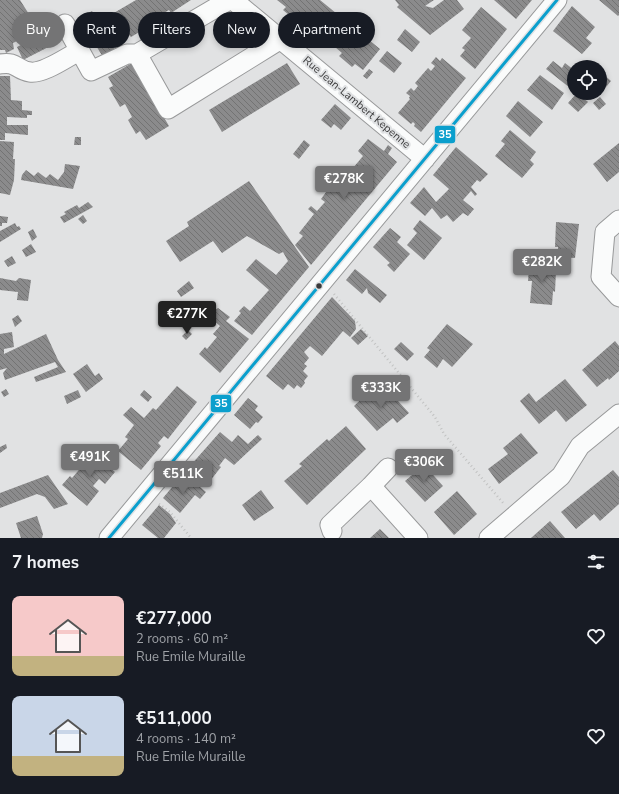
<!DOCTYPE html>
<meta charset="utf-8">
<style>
body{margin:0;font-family:"Nunito Sans",sans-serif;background:#20242c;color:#f1f3f6;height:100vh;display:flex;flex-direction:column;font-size:15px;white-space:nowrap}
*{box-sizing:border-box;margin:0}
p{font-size:13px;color:#9ea1a6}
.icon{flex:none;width:22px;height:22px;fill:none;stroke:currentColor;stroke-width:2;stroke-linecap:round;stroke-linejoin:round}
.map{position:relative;height:538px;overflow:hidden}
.panel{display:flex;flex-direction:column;background:#171b24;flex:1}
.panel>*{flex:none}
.guide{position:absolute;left:12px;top:12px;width:400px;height:36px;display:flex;gap:8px}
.buttons{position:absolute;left:567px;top:60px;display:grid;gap:8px}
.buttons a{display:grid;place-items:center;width:40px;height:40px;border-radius:50%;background:#171b24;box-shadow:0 2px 6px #0003;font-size:20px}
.price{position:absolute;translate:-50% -34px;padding:0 9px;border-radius:4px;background:#747475;color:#fff;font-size:13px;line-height:26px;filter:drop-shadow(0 1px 2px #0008)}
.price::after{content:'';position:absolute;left:50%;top:24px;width:12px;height:9px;margin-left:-6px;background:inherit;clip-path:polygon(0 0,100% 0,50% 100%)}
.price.on{background:#222;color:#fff}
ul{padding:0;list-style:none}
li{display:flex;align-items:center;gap:12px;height:100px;padding:0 12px}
li span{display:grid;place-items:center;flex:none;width:112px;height:80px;border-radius:8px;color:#555}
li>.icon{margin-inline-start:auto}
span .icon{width:48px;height:48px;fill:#fffc;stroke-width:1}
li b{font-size:17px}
h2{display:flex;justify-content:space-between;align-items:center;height:48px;padding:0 12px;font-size:17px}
.chip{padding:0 14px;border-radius:18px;background:#171b24;box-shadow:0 2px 6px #0003;font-size:14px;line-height:36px}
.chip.on{background:#747475;color:#fff}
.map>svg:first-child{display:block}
.building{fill:url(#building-back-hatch)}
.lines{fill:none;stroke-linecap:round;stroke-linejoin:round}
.minor-casing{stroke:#98999a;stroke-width:21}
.path{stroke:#c1c2c2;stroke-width:2.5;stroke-dasharray:1 3;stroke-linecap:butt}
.minor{stroke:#fafbfb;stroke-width:19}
.bus-1-casing{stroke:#e0e2e4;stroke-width:6}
.bus-1{stroke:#0b9fcd;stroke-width:3}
.bus-dot{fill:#39393a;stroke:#e0e2e4;stroke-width:1.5}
.labels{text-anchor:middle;stroke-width:4;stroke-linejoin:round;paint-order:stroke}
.street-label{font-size:11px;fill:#39393a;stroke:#e0e2e4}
.line-badge{stroke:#e0e2e4;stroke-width:1.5}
.badge-label{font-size:11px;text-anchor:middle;font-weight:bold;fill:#fff}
</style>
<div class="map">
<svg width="619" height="538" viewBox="0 0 619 538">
<defs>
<pattern id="building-back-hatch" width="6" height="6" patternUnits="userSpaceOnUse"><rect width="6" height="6" fill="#8b8b8c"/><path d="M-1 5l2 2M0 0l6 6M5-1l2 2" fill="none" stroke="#737373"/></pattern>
</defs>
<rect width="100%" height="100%" fill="#e1e2e3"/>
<path class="building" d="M0,0H20L39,30L13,43L14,49L6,53L5,50H0Z
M136,0H191L171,13L169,10L162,14L154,19L156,22L131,37L129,35L121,39L107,17Z
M277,0H320L380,49L363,70L355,64L352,67L339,56L342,53L327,40L324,44L311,33L314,30L306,24L299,18L296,21L283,10L286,7Z
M395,0H434L425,6L433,8L444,0H457L464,9L430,35L397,7L399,5Z
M494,0H532L516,19Z
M599,0H619V15L618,16Z
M572,6L595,27L586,38L592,43L582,54L553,31Z
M481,7L507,29L475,69L460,56L465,50L462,48L471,38L462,30Z
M92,11L115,50L103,57L79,18Z
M57,26L64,39L23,60L17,47Z
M405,29L420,42L412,52L397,40Z
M387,51L402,63L394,73L379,61Z
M436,57L440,61L442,58L466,78L421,132L414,126L415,124L413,122L411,124L398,113L410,99L409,98L410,96L406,93L411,88L414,91L418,86L415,83L428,68L431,71L435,66L431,63Z
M553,61L562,68L565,63L574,70V91L546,69Z
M132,63L169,126L146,140L140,131L136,134L128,120L132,117L125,104L120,107L109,88L113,86L108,77Z
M287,63L300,84L222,132L209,110Z
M369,69L373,72L367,79L363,76Z
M600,71L611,81L606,87L600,82Z
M540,75L564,93L552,110L527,90Z
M0,76H10L11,100L22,101V110L32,111V115H27V118L7,117V125H28V135L5,133V140H0Z
M577,93H579L578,94L588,102L578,112L568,103Z
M600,97L606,104L599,110L593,103Z
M518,101L543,122L530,137L506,116Z
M335,104L351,118L341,130L334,124L331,128L321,120Z
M510,130L536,152L530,160L534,164L522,178L495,156L505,144L501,141Z
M75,137H81V145H74Z
M368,139L384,151L388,145L392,148L388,154L397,162L311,265L295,245L303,236L299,233L314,214L308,209L311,206L317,211L325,202L321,199L343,169L348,174L363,156L358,151Z
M304,140L310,145L299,159L293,154Z
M0,141L14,142L13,159H15L14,180L10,195L0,193Z
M619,143V172L607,182L593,164Z
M456,147L488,174L480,182L477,180L471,187L477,194L475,196L471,191L463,200L474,209L468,216L463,213L453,222L447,215L441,219L432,208L425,216L410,203L424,187L436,202L449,189L433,175Z
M65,164L80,166L73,189L21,180L22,175L26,170L34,176L38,172L46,178L50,174L58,180L64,172Z
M249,181L309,267L252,335L234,321L241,313L239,311L244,306L250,311L269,290L246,270L256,259L276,275L288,261L283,252L279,254L247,236L222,253L213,241L180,262L166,241L189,226L187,222Z
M88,202L93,207L64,223L60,217L66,214L64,212L77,205L79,208Z
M83,215L87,221L83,224L78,219Z
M0,216L8,217L7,223H2V226H0Z
M420,220L442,238L424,260L407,245L417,233L413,229Z
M556,222L579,224L575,258L558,257V247H555Z
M15,223L17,227L19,226L21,229L0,242V231Z
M390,228L401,237L397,242L410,254L394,272L387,265L390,263L373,247Z
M33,229L37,237L32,241L28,232Z
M31,244L36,252L26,257L22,250Z
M12,256L16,263L8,267L4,261Z
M533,263L554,264L553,271H556L555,292L553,291L552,305L530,303L532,281H528L529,269H533Z
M355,269L387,295L380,303L368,293L367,288L362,294L346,280Z
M0,278L16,281L19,278L31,280L28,301L17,300L18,292L0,290Z
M189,281L194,288L181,297L177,291Z
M332,297L355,321L356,329L350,337L343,331L322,356L310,346L304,352L309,358L304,364L307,366L303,371L308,376L304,381L305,383L301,388L297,385L294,389L288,384L283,390L266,376Z
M218,308L230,317L226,321L249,339L220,373L199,354L205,347L207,349L217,337L213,334L220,326L207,315Z
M18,315L22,321L15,327L12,319Z
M447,324L473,344L452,367L443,359L437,368L424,357L430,350L427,348Z
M361,329L368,336L358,345L351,338Z
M188,330L192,334L186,340L182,336Z
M12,332L14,347L4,349V354L46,334L58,360L66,372L36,382L34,377L58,367L55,362L5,380L3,373L7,368L0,370V334Z
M615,341L619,346V371L609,380L608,378L597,387L582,370Z
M401,342L414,354L407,361L394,349Z
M87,364L95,376L99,373L103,379L86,392L73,374Z
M565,379L587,405L566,422L556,410L539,424L520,401L529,393L536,402Z
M177,386L197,402L168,439L164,436L158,443L161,446L141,470L118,451L128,439L125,437L134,425L123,415L131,407L144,418L153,408L156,410Z
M373,388L380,396L387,389L409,413L397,423L393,418L377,431L354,406Z
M6,389L9,394L4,397L1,392Z
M78,390L81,397L67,404L64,396Z
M144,390L152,397L148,402L140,395Z
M248,398L258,406L255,410L263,417L258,423L256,422L250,429L234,415Z
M346,426L366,449L307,505L284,481L302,466L299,464L327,439L329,441Z
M220,432L232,442L238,435L248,444L258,435L262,439L234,465L225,458L219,466L221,467L210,481L190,466Z
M521,433L538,453L499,484L488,469L508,454L503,448Z
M6,444L7,448L0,453V447Z
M96,450L112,464L110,468L115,472L105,484L99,479L93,486L99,491L87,506L62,485L70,476L72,478Z
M424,465L443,486L425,502L405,481Z
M613,470L619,477V504L600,521L594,514L576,529L561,512Z
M48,475L68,504L54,509L45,497L37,494L0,508V493Z
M178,480L187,488L193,481L206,492L200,499L195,495L180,513L163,498Z
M261,490L274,508L254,521L242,505Z
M457,491L477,514L454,535L434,512Z
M159,505L170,514L176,523L164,538H158L142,525Z
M37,516L43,534L42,538H21L16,523Z
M550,521L565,538H531Z
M380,529L389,538H370Z"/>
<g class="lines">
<defs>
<path id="minor" d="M229,0L137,54L168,109L281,39
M233,0L425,159
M65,24L91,71L127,54H137
M0,64C17,61 16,70 30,72C44,74 67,57 79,51
M619,220L605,232L601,277L619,297
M371,486L388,468
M332,531L330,525L371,486L418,538
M109,538L557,0
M489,538L561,476L580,446L619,414"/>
</defs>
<use href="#minor" class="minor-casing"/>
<path class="path" d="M334,294L435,417L444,434L504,504
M159,504L170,512L191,538"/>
<use href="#minor" class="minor"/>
<defs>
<path id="bus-1" d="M109,538L557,0"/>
</defs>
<use href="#bus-1" class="bus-1-casing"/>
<use href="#bus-1" class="bus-1"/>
</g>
<circle class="bus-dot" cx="319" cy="286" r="3.5"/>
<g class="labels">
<g class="street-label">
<text transform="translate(357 102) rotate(40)" y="4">Rue Jean-Lambert Kepenne</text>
</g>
</g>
<g class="line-badge">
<rect x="434" y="125" width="22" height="19" rx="4" fill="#0b9fcd"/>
<rect x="210" y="394" width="22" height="19" rx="4" fill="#0b9fcd"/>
</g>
<g class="badge-label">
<text x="445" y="138">35</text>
<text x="221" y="407">35</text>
</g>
</svg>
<div class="buttons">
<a><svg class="icon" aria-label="locate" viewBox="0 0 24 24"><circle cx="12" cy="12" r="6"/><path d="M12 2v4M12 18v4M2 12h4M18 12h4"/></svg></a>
</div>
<b class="price" style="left:344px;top:200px">€278K</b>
<b class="price" style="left:542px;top:283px">€282K</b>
<b class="price on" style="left:187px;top:335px">€277K</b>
<b class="price" style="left:381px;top:409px">€333K</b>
<b class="price" style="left:90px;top:478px">€491K</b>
<b class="price" style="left:424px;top:483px">€306K</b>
<b class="price" style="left:183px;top:495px">€511K</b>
<div class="guide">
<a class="chip on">Buy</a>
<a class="chip">Rent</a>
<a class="chip">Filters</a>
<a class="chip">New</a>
<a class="chip">Apartment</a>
</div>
</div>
<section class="panel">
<h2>7 homes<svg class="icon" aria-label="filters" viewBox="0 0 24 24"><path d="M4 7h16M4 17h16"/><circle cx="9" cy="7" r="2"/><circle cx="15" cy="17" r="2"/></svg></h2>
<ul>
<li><span style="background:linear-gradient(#f6c9c9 75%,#c2b280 0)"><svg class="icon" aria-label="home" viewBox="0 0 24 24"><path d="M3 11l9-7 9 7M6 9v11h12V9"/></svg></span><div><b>€277,000</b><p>2 rooms · 60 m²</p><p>Rue Emile Muraille</p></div><svg class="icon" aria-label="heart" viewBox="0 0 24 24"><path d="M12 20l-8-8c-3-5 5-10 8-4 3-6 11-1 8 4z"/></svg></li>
<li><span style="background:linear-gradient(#c9d6e8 75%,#c2b280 0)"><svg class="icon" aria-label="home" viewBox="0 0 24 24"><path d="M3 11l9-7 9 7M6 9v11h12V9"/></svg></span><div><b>€511,000</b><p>4 rooms · 140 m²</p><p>Rue Emile Muraille</p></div><svg class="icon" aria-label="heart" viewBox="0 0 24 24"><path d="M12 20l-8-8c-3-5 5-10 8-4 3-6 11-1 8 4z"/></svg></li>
</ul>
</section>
